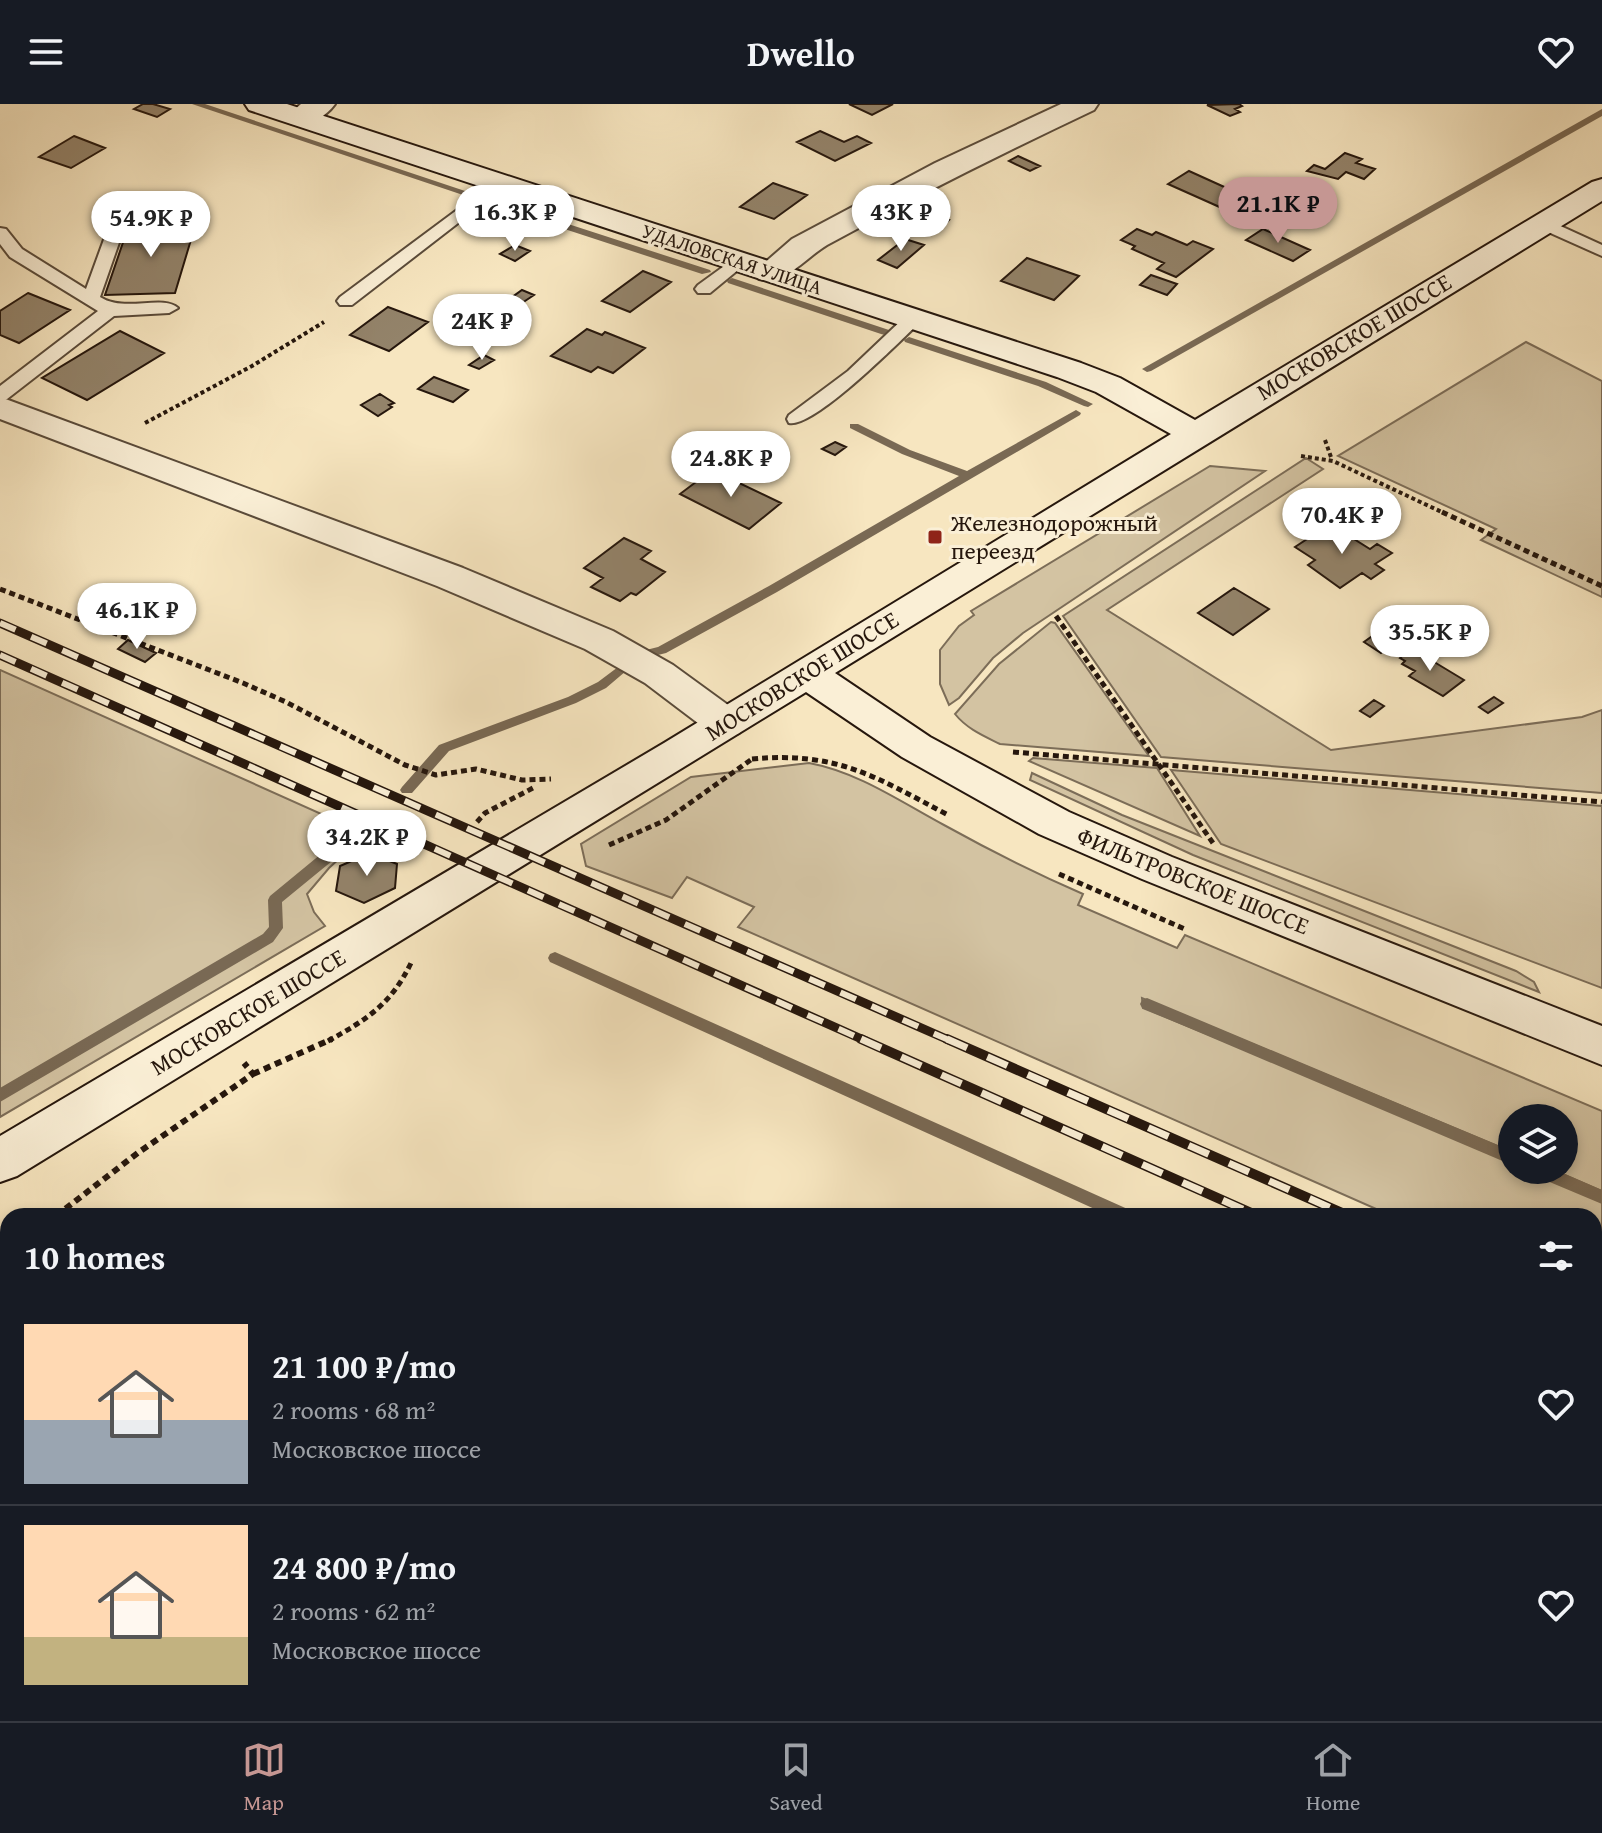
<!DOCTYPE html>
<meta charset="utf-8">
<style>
body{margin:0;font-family:"Gentium Book Plus",serif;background:#242831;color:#f1f3f6;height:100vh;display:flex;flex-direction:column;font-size:30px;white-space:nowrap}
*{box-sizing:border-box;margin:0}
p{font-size:26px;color:#9ea1a6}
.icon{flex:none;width:44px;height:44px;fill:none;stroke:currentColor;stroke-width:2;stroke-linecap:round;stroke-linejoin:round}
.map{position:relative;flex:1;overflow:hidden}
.sheet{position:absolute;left:0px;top:1104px;width:1602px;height:514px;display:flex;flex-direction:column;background:#171b24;border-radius:24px 24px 0 0;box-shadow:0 4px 12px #0003}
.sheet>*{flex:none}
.fabs{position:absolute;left:1498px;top:1000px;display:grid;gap:16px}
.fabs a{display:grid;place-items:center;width:80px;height:80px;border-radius:50%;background:#171b24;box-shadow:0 4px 12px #0003;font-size:40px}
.price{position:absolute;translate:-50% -68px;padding:0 18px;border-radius:28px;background:#fff;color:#222;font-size:26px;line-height:52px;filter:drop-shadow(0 2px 4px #0008)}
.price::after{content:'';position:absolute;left:50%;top:48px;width:24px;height:18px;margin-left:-12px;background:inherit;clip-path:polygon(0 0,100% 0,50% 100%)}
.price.selected{background:#c59692;color:#111}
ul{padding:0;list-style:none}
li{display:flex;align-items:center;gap:24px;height:200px;padding:0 24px}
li+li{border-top:2px solid #363941}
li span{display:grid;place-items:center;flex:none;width:224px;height:160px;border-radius:0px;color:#555}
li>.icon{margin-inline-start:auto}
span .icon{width:96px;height:96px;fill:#fffc;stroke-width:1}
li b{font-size:34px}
h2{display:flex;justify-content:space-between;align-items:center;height:96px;padding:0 24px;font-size:34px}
header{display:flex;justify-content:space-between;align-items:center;height:104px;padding:0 24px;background:#171b24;font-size:36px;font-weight:600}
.tabs{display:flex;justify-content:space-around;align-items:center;height:112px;border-top:2px solid #363941;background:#171b24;font-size:22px;color:#9ea1a6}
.tabs a{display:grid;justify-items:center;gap:4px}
.tabs .selected{color:#c59692}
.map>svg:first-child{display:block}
.green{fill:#d3c3a2;stroke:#7c6d58;stroke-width:2}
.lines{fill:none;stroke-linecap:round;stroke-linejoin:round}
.stream{fill:#796954;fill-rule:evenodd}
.building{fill:#93836a;stroke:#26170d;stroke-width:2}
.lane-casing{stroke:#5a4b3a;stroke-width:4}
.street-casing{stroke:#5a4b3a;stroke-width:4}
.secondary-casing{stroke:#26170d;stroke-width:4}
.path-far2{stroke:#26170d;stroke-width:4;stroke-dasharray:4 3;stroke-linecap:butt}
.path-far1{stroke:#26170d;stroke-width:5;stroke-dasharray:6 4;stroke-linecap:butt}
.path{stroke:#26170d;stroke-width:6;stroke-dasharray:7 5;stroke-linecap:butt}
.lane{fill:#faefd6;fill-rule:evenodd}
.street{fill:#faefd6;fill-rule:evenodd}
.secondary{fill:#faefd6;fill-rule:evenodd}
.rail-far1-casing{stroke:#26170d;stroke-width:9}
.rail-casing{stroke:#26170d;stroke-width:10}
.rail-far1{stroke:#faefd6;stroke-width:6;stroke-dasharray:17;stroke-linecap:butt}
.rail{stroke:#faefd6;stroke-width:7;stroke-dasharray:22;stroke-linecap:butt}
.poi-dot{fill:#8f2418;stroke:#faefd6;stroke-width:3}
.labels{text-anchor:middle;stroke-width:6;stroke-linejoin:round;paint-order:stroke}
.far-street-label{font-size:20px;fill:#26170d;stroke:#faefd6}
.street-label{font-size:24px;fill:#26170d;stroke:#faefd6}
.poi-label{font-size:24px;fill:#26170d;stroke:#faefd6;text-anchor:start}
</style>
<header><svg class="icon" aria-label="menu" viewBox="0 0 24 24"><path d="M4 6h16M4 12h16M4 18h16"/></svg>Dwello<svg class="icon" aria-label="heart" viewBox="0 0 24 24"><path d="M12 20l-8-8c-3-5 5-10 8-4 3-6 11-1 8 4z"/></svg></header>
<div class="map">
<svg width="1602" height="1617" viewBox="0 0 1602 1617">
<rect width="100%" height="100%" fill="#f7e6c0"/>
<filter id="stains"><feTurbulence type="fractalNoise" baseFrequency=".0025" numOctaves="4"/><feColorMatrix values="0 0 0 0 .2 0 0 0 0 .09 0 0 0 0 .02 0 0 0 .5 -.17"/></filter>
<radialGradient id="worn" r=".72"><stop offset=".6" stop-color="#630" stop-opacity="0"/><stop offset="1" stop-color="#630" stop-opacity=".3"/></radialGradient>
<path class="green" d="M1526,238L1602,277V493L1481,436L1496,425L1338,352Z
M1306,354L1323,365L1107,506L1331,646L1582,613L1602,606V689L1161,653L1063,512Z
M1210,362L1265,367L1023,529L993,554L959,594L949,601L940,580V546L959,522L974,511L971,507Z
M1051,518L1055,519L1149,652L1000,640C984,632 967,625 955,610L999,560Z
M0,566L366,730L329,764L307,790L314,808L325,822L0,1013Z
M1033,654L1157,664L1200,732L1029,657Z
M809,659C858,668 901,698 944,721C989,746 1035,769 1083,790L1078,801L1177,844L1185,831L1602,1007V1087L1553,1066H1564V1014H1512V1048L1142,894L1143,904L1512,1054V1066H1540L1602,1093V1206L1594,1203V1112H1392L738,823L754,803L687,773L672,794L586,762L581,740L691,673Z
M1171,666L1602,702V884L1221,740Z
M1032,669L1122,711L1516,867L1534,878L1539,888L1193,751L1030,676Z"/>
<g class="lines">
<path class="stream" d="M192,0H205L474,90L466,92Z
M1602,5V12L1151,267L1147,268L1142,265Z
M488,94L710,166L711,168L702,170L485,99V95Z
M732,174L889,226L890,228L885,231L881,230L728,179L727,177Z
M909,233L1046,278L1093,300L1088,303L1084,302L1038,282L905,238L904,236Z
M1076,306L1081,309L1080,311L777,488L666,549L646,554L640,550L642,547L658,543L769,482L959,372L902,350L850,324V320H858L910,346L967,367Z
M622,560L628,564L626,567L606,584L576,599L449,647L412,689H402L400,686L402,683L439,641L568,593L598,578Z
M360,721L365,722L367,726L365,730L282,798L283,824L273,838L0,998V984L263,830L269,823L268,796L270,792L355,722Z
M555,848L1132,1107L1134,1112H1110L550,858L548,854L550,850Z
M1147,894L1512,1047V1061L1142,904L1140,900L1142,896Z
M1531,1066H1556L1602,1086V1100L1533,1071Z
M1594,1321L1602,1324V1340L1594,1337Z
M1602,1553V1581L1594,1586V1558Z
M338,1610H360L363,1617H341Z
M711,1610H735L738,1617H715Z
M1565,1610H1586L1583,1617H1562Z"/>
</g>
<path class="building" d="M143,0H153L170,5L157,13L134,5Z
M849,0H893L872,11Z
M1239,0L1242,2L1235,5L1240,8L1230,12L1207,1Z
M820,27L844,38L857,32L871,39L835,57L797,38Z
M74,32L105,44L71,64L39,53Z
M1345,49L1362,55L1356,59L1375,65L1364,75L1346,68L1338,75L1307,67L1314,61L1325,65Z
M1018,52L1040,62L1030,67L1009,57Z
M1189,67L1253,96L1233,109L1168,80Z
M1268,75L1292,85L1280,92L1257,81Z
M773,79L807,91L774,115L740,103Z
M927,109L949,116L941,124L918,117Z
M196,119L175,189L105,191L129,121Z
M1137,125L1152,131L1156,128L1187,141L1193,137L1213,145L1176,173L1157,165L1164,159L1132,145L1135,142L1121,136Z
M1263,125L1310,146L1293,157L1246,136Z
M905,135L924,141L897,164L878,156Z
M515,141L530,147L515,157L500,150Z
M1027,154L1079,172L1054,196L1001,177Z
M643,167L671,178L630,208L602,197Z
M1151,171L1177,180L1167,191L1140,181Z
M522,186L534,191L513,205L501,201Z
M28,189L70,206L19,239L0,231V207Z
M388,203L428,218L389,247L350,231Z
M587,225L602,231L605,228L645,244L613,269L598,263L591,268L551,252Z
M120,227L164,249L87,296L42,274Z
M484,251L494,256L479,265L469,261Z
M434,273L468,286L453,298L418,285Z
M380,290L394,299L389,301L392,303L378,312L361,301Z
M835,338L846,343L835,351L822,345Z
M712,366L781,399L749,425L680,390Z
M1330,420L1370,445L1377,440L1392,449L1375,460L1384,466L1371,475L1362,469L1340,484L1308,461L1315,456L1295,443Z
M624,434L651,447L641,455L665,468L636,491L631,489L620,497L591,483L603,474L584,464Z
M1234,484L1269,505L1233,531L1198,509Z
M1378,528L1396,539L1381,549L1364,538Z
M128,536L156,549L145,558L118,545Z
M1411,544L1464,576L1443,592L1409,572L1415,567L1402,560L1405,557L1400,554Z
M1494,593L1503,599L1488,609L1479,603Z
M1374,596L1384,602L1370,613L1360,607Z
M370,749L397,760L395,784L364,799L336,787L340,762Z"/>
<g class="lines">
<defs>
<path id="lane" d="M500,74L508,79L506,82L352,201H340L337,197L340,193Z
M1543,114L1602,141V152L1537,123L1535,119Z
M0,124L6,125L22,145L86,185L106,130L108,126H120L122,130L100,193C125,209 162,190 178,204L169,209L114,212L7,295L0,297V282L98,207L10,153L0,140Z
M738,152L744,153L746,157L744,161L710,189H698L695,185L698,181Z
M913,210L919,211L922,215L919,219C899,238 813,325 789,319L787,315L789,311L848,267L907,211Z"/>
<path id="street" d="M301,0H335C325,14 307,23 290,19L286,13Z
M1061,0H1098L1094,6C1003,49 915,93 827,141C805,154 786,181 759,175L754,168L792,135L935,59Z
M0,293L463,464L613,527L673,561L739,609L745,619L739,629L725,633L711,629L645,579L585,545L437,482L0,315Z"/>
<path id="secondary" d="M245,0H287L1081,259L1120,274L1195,316L1592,78L1602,75V97L835,569L930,633L1069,708L1172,753L1602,922V961L1142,775L1039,730L902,653L806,588L17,1072L0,1078V1032L664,639L1171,330L1096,288L1057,273L249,6Z"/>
</defs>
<use href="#lane" class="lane-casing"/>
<use href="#street" class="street-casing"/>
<use href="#secondary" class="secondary-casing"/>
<path class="path-far2" d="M145,319L252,262L324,218
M1325,336L1332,356
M1301,352L1333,357L1446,410"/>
<path class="path-far1" d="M1442,408L1602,482
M0,485L243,579L286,598L405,661L436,671L476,665L522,676L551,675
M1056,512L1215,742
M1013,648L1602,698
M752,655C837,647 876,673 948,711
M477,718L485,709L533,684
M609,741L666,716L752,655
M1059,770L1187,826
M328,937C368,915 391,900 411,859"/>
<path class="path" d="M253,970L332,935
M56,1112L139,1048L253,970L244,959
M0,1145L8,1140
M788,1617L798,1610"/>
<use href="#lane" class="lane"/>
<use href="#street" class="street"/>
<use href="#secondary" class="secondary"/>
<defs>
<path id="rail-far1" d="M0,519L951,937
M0,551L866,937"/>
<path id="rail" d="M861,935L1258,1112
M947,935L1349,1112
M1594,1220L1602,1223
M1594,1262L1602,1265"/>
</defs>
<use href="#rail-far1" class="rail-far1-casing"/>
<use href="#rail" class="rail-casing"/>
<use href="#rail-far1" class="rail-far1"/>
<use href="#rail" class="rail"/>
</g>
<rect class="poi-dot" x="927" y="425" width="16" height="16" rx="4"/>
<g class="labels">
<g class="far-street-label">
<text transform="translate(732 155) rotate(18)" y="7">УДАЛОВСКАЯ УЛИЦА</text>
</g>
<g class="street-label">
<text transform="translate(1354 233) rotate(-31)" y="8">МОСКОВСКОЕ ШОССЕ</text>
<text transform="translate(802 572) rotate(-32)" y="8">МОСКОВСКОЕ ШОССЕ</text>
<text transform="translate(1193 777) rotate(22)" y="8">ФИЛЬТРОВСКОЕ ШОССЕ</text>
<text transform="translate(248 908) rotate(-31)" y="8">МОСКОВСКОЕ ШОССЕ</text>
</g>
<g class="poi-label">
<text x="951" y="427">Железнодорожный<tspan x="951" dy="28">переезд</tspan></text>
</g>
</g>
<rect width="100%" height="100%" filter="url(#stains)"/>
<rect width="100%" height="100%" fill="url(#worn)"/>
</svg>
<div class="fabs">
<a><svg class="icon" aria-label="layers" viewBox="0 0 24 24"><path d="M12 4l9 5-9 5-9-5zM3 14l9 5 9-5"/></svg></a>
</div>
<b class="price selected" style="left:1278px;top:141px">21.1K ₽</b>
<b class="price" style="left:515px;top:149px">16.3K ₽</b>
<b class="price" style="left:901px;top:149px">43K ₽</b>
<b class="price" style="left:151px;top:155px">54.9K ₽</b>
<b class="price" style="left:482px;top:258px">24K ₽</b>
<b class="price" style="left:731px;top:395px">24.8K ₽</b>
<b class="price" style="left:1342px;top:452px">70.4K ₽</b>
<b class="price" style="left:137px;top:547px">46.1K ₽</b>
<b class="price" style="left:1430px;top:569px">35.5K ₽</b>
<b class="price" style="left:367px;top:774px">34.2K ₽</b>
<section class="sheet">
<h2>10 homes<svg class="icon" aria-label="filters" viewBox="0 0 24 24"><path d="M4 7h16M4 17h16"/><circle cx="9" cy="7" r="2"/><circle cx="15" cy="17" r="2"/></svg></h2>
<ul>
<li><span style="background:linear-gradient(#ffd9b3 60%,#9aa5b1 0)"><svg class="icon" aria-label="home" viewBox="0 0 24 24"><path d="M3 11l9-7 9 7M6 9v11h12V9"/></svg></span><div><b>21 100 ₽/mo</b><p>2 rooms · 68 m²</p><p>Московское шоссе</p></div><svg class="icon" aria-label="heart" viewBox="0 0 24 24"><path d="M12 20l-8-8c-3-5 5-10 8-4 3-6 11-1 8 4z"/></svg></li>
<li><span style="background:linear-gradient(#ffd9b3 70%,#c2b280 0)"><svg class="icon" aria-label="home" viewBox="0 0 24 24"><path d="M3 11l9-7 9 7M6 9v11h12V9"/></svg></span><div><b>24 800 ₽/mo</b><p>2 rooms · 62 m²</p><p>Московское шоссе</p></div><svg class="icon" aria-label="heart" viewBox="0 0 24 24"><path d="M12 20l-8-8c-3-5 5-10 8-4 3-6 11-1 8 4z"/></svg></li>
</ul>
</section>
</div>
<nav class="tabs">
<a class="selected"><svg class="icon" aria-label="map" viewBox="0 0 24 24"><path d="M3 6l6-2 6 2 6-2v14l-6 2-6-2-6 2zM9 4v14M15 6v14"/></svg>Map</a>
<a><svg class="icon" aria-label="saved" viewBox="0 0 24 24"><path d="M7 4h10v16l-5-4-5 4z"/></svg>Saved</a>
<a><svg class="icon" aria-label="home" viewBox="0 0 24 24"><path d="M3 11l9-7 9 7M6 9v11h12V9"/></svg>Home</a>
</nav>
